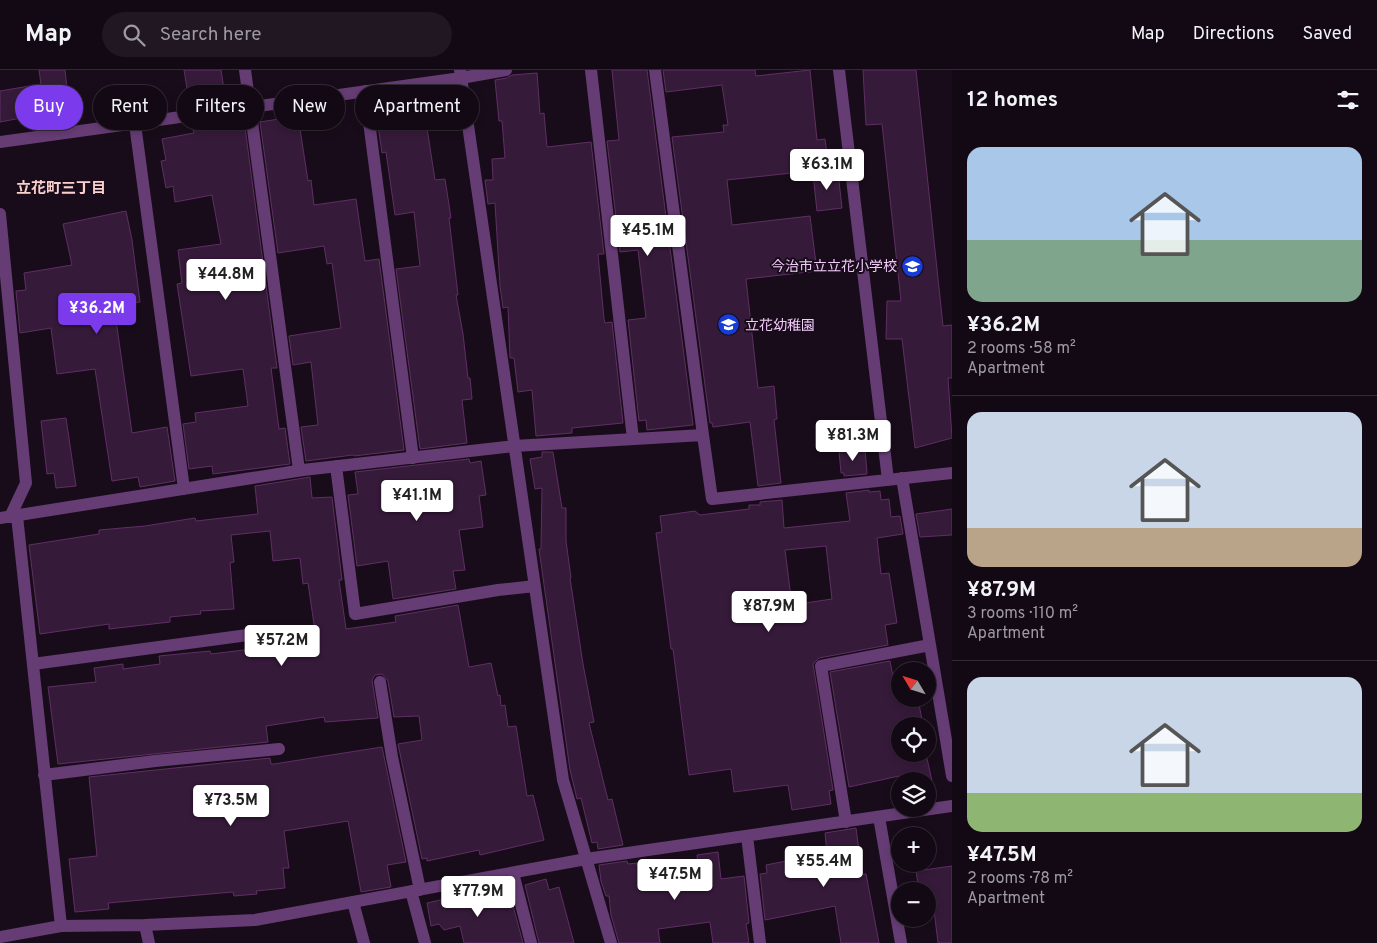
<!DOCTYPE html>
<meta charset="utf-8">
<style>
body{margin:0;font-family:Overpass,"Noto Sans JP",sans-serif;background:#201722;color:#f1f3f6;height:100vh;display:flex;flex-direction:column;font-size:19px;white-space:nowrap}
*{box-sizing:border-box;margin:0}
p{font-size:16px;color:#9d9aa0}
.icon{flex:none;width:28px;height:28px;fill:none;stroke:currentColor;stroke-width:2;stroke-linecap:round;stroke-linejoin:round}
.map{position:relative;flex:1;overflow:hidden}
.sheet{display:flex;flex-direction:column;background:#130914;width:425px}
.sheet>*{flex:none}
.guide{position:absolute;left:15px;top:15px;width:475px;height:45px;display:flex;gap:10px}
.needle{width:32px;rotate:308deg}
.buttons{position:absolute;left:891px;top:592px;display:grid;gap:10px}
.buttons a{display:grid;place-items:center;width:45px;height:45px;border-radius:50%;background:#130914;box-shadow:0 2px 8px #0003,0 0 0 1px #322a34;font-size:25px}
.price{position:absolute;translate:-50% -42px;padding:0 11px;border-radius:5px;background:#fff;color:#222;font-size:16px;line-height:32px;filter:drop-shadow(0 1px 2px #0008)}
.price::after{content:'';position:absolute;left:50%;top:30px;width:15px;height:11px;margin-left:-8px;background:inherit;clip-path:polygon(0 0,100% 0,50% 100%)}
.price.active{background:#7c3aed;color:#fff}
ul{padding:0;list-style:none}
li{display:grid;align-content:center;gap:10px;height:265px;padding:0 15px}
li+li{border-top:1px solid #322a34}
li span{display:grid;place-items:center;height:155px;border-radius:15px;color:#555}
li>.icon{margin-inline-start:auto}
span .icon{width:90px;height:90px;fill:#fffc;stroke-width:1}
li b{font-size:21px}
h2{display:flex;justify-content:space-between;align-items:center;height:60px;padding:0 15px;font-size:21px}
.tag{padding:0 18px;border-radius:22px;background:#130914;box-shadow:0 2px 8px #0003,0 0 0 1px #322a34;font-size:18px;line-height:45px}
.tag.active{background:#7c3aed;color:#fff}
header{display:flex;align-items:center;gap:30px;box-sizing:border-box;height:70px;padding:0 25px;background:#130914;border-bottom:1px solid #322a34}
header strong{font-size:24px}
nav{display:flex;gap:28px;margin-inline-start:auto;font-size:18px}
.search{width:350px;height:45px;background:#201722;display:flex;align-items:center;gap:12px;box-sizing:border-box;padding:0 18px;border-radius:28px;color:#9d9aa0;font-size:19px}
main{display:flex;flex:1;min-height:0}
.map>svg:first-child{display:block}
.building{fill:#361a3a;stroke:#5e2f63;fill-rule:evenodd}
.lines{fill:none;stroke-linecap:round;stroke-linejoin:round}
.minor{stroke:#663c75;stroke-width:12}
.labels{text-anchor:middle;stroke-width:4;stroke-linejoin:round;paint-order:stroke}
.poi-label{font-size:14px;fill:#f1cbfa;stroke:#190c1a;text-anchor:end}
.neighbourhood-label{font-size:15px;font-weight:bold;fill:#facfcd;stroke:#190c1a}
</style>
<header>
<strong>Map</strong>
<div class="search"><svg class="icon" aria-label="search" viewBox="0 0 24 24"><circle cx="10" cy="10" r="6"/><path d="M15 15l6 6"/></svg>Search here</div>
<nav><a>Map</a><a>Directions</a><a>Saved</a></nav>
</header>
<main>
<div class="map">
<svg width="952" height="873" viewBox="0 0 952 873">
<rect width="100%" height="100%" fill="#190c1a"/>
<path class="building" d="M39,0H65L69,37L36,41L37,45L0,52V21L41,14Z
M184,0H221L226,32L190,37Z
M612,0H647L693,355L647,360L646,350L639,351L628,250L646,248L638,180L620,182L607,71L619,70Z
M663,0H755L756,6L810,0L817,70L825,69L829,99L727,110L732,155L810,146L817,201L746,209L758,318L774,316L777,349L774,350L781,413L758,416L750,352L713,357L712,353H710L672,67L724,62L723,55H728L722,15L666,22Z
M863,0H916L943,256L952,255V308H948L952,368L915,378L902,269H886L887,231H901L882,54L866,55Z
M537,3L540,44L544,43L547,77L591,72L604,184H598L604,249L605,253L612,252L623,353L572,358V363L536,366L532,320L518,322L514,288H510L508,237L503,238L500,216L495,133L488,134L485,110H493L492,89L505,88L502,51H499L495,10L507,8L512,5Z
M430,32L434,57L427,58L435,110L445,109L451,148H449L458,225H456L463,264L468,308H470L472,329L462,330L467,373L420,379L396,199L420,196L414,142L395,145L386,82L382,83L376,41Z
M298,46L308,111L311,110L314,135L356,129L365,191L379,189L404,380L354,386L353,385L306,391L301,357L318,355L311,292L293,295L289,266L341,258L332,193L327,194L324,176L278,183L260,52Z
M229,48V53L244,50L277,298H271L279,359L285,358L290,394L213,404L212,396L189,399L183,354L196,352L195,343L248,336L243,299L191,306L177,214L182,213L178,180L221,174L212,125L175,132L173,116L166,118L161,91L166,90L162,69L194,63L192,54Z
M838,102L842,138L817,141L813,104Z
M126,141L132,170L140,232L114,236L132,363L167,357L175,411L140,417L138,407L112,411L95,299L57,304L51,258L20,263L16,221L26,220L24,203L72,195L63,154Z
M66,348L76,416L56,418L54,403L47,404L41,351Z
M865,378L867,404L844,406V403H841L839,381Z
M542,382H553L562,438H566V471L571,508H570L583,594L594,652L589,653L608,730L612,729L623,775L598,779L597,772L592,773L581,728L577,729L570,700L539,479H541L542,418L535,419L530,389L542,387Z
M469,389L470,393L481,391L486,425L479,426L483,457L459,460L465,500L453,501L456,519L393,529L388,491L357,496L348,425L358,424L355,402Z
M310,407L312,428L332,427L342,510H339L346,559L396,552L395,546L458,535L469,597L491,593L498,626L500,625L501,636L505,635L508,657L516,656L527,726L533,725L544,770L480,785L479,780L427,791V788L422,789L398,674L422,670L419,646L394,647L388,611L382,604L375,605L372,610L378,648L325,652L324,647L266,656L268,672L58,694L48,617L96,612L94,598L123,594V599L160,594L159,586L210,581L211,584L269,577L268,573L311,568L310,562L315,561L308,513L303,514L300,488L273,491L270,461L231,465L234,492L230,493L234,539L200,541L201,544L170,547V552L109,559V554L40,564L29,475L99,464V460L145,456L195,448L196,451L258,444L255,416Z
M869,420V422L880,421L881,430L889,429L891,447L900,446L903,464L877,468L881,504L889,503L897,553L885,555L888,575L819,588L813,594L833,720L829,721L831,734L792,740L788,715L734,722L731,699L689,705L673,579H671L656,463L662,462L660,446L695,441L700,445L749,439V435H760V432L782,430L784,458L850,451L846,423ZM826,476L832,529L792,535L785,480Z
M952,439V465L920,467L916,444Z
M890,591L894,612L900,611V629H918L923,655L900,656V684H926L932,711H900L899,706L849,717L830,602Z
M382,677L406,792L387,795L391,817L361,822L348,751L284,761L289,798H283L285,818L256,821L257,824L234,826L233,822L108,833L109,839L75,842L69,789L97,786L89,707L270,688L271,694H274Z
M856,758L862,804H866L879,873H841L835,836L765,850L760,804L767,803L766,795L827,783L825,763Z
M718,782L721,809L744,806L749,853L746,854L749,873H713L710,852L658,859L660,873H619L611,845L609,826H606L601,811L599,795L627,791L628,794L637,793V795L659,792L662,810L699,805L697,785Z
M952,796V873H938L932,823L919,821L916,801Z
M546,809L549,820L559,817L574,873H539L525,815Z
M509,821L523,873H464L460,856L444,860L439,854L431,856L427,833L471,823L472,830Z"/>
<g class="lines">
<path class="minor" d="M245,0L299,400
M460,0L563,710L611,873
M591,0L633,369
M655,0L703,365
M839,0L888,410
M365,21L413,388
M135,54L184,419
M0,72L461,8L506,0
M0,144L26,413L10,447
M336,396L355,544L498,520L535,516
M902,408L952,706
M17,446L61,856
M0,448L303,400L514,376L703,365L712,429L952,403
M33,594L270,562
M380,612L392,687L420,820
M44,705L155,691L279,679
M879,747L901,873
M846,752L821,596L930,575
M747,766L760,873
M513,803L531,873
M411,821L425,873
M353,832L364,873
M145,855L149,873
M0,867L61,856L145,855L255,850L586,789L952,736"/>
</g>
<defs>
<symbol id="school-disc" viewBox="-11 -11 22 22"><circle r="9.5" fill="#153ddc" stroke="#190c1a"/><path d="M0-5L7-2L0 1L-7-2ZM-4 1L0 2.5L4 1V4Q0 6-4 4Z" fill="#fff"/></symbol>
</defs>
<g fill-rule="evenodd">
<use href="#school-disc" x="900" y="184" width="25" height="25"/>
<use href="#school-disc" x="716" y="242" width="25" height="25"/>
</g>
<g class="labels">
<g class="poi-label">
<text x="897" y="201">今治市立立花小学校</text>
<text x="745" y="260" text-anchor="start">立花幼稚園</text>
</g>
<g class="neighbourhood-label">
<text x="61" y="123">立花町三丁目</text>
</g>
</g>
</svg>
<div class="buttons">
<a><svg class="needle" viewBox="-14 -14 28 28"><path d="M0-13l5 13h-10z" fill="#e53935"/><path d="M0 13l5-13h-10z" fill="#9d9aa0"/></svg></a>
<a><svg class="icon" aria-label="locate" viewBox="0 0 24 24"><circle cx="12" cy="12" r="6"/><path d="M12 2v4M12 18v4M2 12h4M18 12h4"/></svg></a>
<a><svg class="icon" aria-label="layers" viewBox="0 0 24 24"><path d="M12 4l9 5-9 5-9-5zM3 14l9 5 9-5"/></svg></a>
<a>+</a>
<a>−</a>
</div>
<b class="price" style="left:827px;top:121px">¥63.1M</b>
<b class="price" style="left:648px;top:187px">¥45.1M</b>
<b class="price" style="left:226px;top:231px">¥44.8M</b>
<b class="price active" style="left:97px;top:265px">¥36.2M</b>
<b class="price" style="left:853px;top:392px">¥81.3M</b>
<b class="price" style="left:417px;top:452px">¥41.1M</b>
<b class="price" style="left:769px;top:563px">¥87.9M</b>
<b class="price" style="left:282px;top:597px">¥57.2M</b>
<b class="price" style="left:231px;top:757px">¥73.5M</b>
<b class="price" style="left:824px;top:818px">¥55.4M</b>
<b class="price" style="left:675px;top:831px">¥47.5M</b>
<b class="price" style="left:478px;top:848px">¥77.9M</b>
<div class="guide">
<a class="tag active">Buy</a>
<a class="tag">Rent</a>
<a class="tag">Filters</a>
<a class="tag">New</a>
<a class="tag">Apartment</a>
</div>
</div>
<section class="sheet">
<h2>12 homes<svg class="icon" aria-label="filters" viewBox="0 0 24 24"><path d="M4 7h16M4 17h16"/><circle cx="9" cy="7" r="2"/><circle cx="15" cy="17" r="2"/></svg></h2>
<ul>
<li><span style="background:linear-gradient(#a9c7e8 60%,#7fa58c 0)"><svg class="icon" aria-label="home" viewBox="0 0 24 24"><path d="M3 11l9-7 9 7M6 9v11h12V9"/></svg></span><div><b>¥36.2M</b><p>2 rooms · 58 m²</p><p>Apartment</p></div></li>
<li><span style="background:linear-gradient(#c9d6e8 75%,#b9a48a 0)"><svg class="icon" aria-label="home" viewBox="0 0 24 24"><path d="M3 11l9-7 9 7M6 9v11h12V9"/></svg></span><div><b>¥87.9M</b><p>3 rooms · 110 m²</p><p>Apartment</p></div></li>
<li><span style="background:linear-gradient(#c9d6e8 75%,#8fb573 0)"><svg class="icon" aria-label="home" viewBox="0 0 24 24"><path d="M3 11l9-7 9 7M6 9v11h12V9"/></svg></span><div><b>¥47.5M</b><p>2 rooms · 78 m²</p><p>Apartment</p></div></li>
</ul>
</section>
</main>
